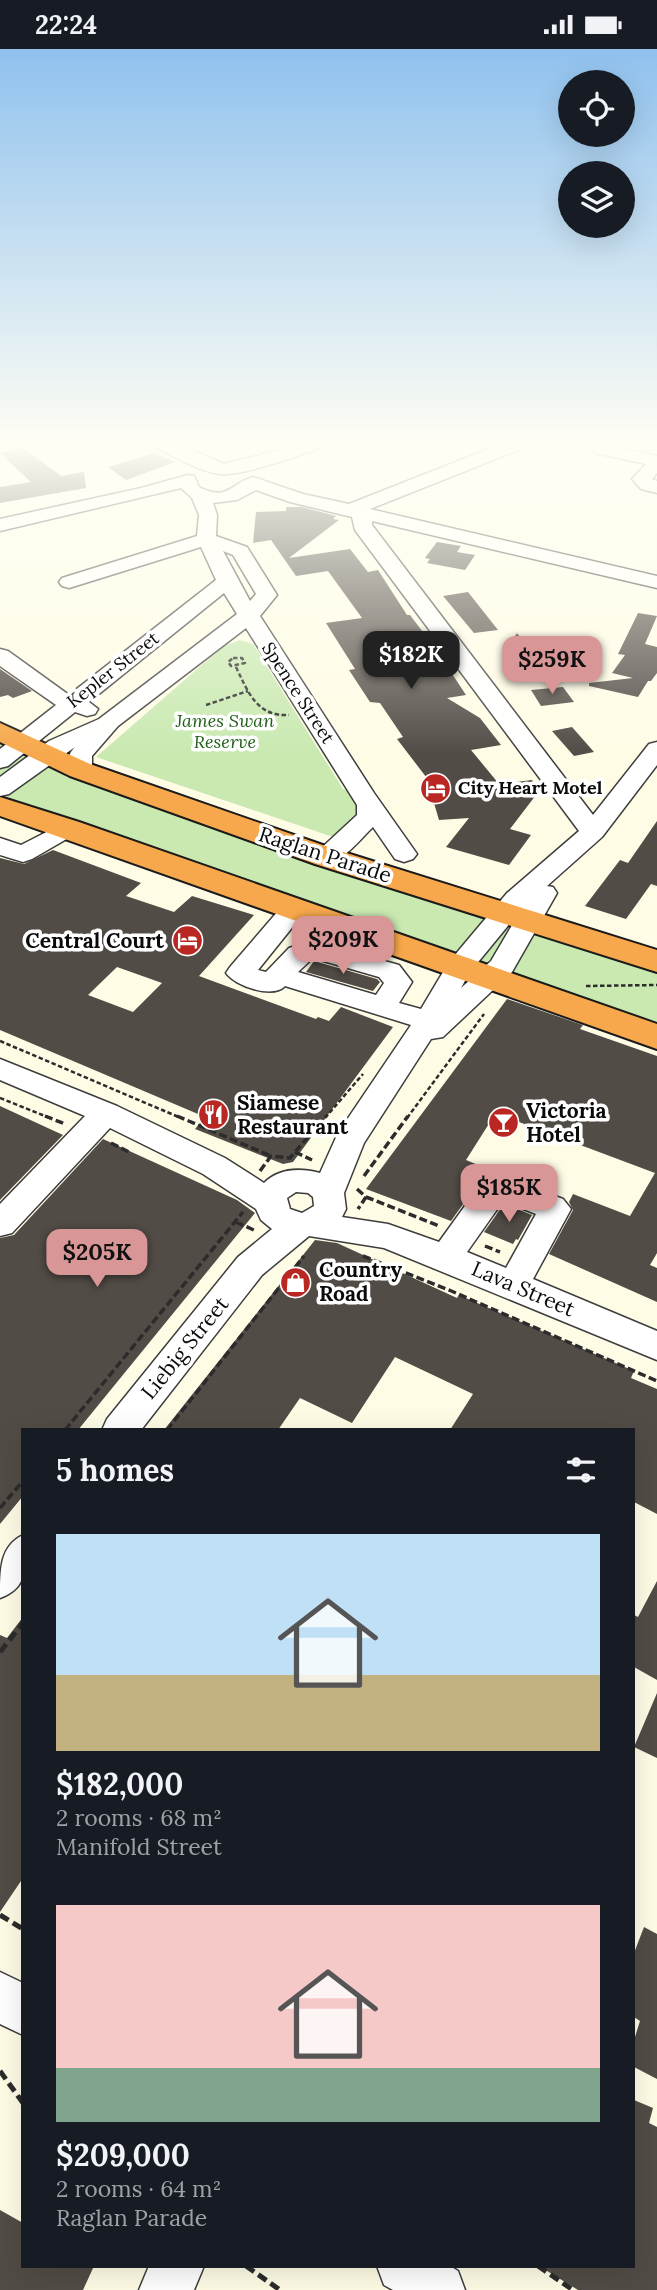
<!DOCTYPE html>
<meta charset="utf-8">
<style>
body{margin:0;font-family:Lora,serif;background:#242831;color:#f1f3f6;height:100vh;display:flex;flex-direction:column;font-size:26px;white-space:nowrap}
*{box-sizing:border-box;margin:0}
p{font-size:23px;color:#9ea1a6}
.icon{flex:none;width:38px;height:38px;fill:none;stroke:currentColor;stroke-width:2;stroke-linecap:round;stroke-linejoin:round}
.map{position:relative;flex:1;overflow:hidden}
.sheet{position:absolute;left:21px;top:1379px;width:614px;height:840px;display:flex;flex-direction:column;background:#171b24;border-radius:0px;box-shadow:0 7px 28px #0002}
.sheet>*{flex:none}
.tools{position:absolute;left:558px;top:21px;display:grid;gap:14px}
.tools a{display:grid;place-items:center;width:77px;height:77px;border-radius:50%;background:#171b24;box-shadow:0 7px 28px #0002;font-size:35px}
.price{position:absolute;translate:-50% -60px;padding:0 16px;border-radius:14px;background:#d89796;color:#111;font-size:23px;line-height:46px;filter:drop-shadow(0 2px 4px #0008)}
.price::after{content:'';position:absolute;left:50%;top:42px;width:21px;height:16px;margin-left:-10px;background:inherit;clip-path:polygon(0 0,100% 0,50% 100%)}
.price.selected{background:#222;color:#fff}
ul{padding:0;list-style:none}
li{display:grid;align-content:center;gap:14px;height:371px;padding:0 35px}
li span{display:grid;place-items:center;height:217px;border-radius:0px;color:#555}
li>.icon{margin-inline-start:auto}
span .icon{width:126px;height:126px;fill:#fffc;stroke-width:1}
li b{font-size:30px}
h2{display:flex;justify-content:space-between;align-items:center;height:84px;padding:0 35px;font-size:30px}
.status{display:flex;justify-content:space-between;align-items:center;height:49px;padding:0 35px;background:#171b24;direction:ltr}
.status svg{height:19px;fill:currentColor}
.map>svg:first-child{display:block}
.green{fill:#c9e9b1}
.building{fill:#524c46;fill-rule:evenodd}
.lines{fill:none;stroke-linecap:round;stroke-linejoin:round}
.minor-casing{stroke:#3d3d3d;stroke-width:3}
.highway-casing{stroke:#1b1b1b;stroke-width:4}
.path-far2{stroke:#2c2c2c;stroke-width:2.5;stroke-dasharray:4.5 2.5;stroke-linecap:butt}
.path-far1{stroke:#2c2c2c;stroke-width:3.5;stroke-dasharray:8 3.5;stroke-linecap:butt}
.path{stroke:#2c2c2c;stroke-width:5;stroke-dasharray:10 5;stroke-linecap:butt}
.minor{fill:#fff;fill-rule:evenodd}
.highway{fill:#f7a84c;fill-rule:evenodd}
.labels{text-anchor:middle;stroke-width:7;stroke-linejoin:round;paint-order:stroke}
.far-street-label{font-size:18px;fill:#0a0a0a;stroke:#fff}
.far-park-label{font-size:18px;font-style:italic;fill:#23611a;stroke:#fff}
.far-poi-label{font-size:18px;font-weight:bold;fill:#0a0a0a;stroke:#fff;text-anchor:start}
.street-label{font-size:21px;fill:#0a0a0a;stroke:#fff}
.poi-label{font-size:21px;font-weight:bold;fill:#0a0a0a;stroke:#fff;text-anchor:start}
</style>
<div class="status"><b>22:24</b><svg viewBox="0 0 49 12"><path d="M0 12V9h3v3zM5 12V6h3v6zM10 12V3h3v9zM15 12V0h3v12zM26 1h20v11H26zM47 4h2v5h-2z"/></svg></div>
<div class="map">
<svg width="657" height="2241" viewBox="0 0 657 2241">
<rect width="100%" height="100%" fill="#fffce6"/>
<path class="green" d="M240,591L253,595L343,740L355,743L369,756L342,791L96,708L211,608L226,596Z
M0,681L23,695L657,912V988L0,757Z"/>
<path class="building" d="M22,398L61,427L84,423L86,439L0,454V438L31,433L0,404Z
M155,404L175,413L126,431L108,418Z
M286,458H302L336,467L333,470L339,471L289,509L350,500L368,523L378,521L407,566H410L435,599L466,646L447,649L480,669L501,696L471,701L499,735L532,731L539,742L510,780L531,786L509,816L446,798L469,769L439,771L429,737H433L397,690L403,688L380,654L370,653L349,621L355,620L326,574L362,569L328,522L296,527L271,491L253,494L256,463L286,462Z
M437,493L461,497L457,503L475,506L465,521L427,514L430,510L425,509Z
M468,543L498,581L474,584L443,547Z
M638,564L657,567L645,595L657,598V624L651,632H648L638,648L589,637V634L633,629L612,624L625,606L618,605Z
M517,584L538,611L504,604Z
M0,620L32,642L13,649L8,646L0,648Z
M563,638L574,653L541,657L531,641Z
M572,678L594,703L574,707L552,682Z
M657,772V837L651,835L626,870L585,857L620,811L628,814Z
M53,801L141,834L126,847L174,863L192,847L254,866L199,927L316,970L318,968L329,972L341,958L393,978L293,1113L283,1115L195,1080L205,1068L0,981V809L24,815ZM117,918L162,934L133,963L88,946Z
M314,912L377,930L380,933L373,942L306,923Z
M507,950L583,976L580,980L657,1007V1204L650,1216L657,1219V1253L549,1205L573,1161L569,1153L573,1145L630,1167L655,1124L511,1070L508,1075L492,1070L466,1111L495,1123L483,1127L451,1172L366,1140Z
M0,1057L63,1086L0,1151Z
M103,1090L237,1151L255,1164L78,1381H23V1447L0,1475V1189L14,1186Z
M504,1155L532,1166L518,1191L516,1190L513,1195L484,1183Z
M315,1191L337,1194L457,1249L459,1246L634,1322L631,1329L657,1340V1465L634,1453V1381H450L473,1345L395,1308L352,1374L300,1349L278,1381H164Z
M657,1532V1631L634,1618V1566L638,1568Z
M23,1568V1829L0,1863V1586L7,1589Z
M657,1644V1709L634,1698Z
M644,1878L657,1885V2030L634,2018V1991L640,1972L634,1968V1904Z
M634,2051L653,2059L649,2074L657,2078V2241H578L539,2217H634Z
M0,2161L23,2174V2217H94L83,2241H0Z"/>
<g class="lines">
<defs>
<path id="minor" d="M147,392H171L224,415L284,400L304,392H329L326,396C304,405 243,427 221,425C201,424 169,404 150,396Z
M509,392H534L531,396L370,460L657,527V539L372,472V476L593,766L649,695L657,693V716L602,788L547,837L553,838L557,844L512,923L443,988L431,990L364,1094L344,1144L346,1160L342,1168L388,1175L439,1193L485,1129L496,1125L563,1150L571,1160L533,1230L657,1282V1311L384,1199L309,1187L262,1226L141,1381H102L107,1370L238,1208L272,1180L261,1171L256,1160L203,1125L110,1079L12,1184L0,1187V1155L85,1067L0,1031V1010L117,1057L225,1109L264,1134C279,1119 301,1119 320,1124L338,1084L411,976L285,937C273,950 235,937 226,924L230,918L285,854L294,852L303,854L307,860L258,921L266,923L289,899L312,892L399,916L412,933L399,954L421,960L449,913L507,844L579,782L355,481L352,468L290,453L256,441L237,451L213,454L217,466L216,487L247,498L277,546L260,567L374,744L417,805L413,810L404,813L395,810L373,778C358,792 340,819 317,813L313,808L317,803L357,766V756L246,579L118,677L92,707V721L88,726H72C65,717 67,706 75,698L9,745L0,747V728L49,692L99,670L237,565L224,544L89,653L98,660L95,665L87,667L75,663L8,717L0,719V700L56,656L0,617V600L8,602L69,646L216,531L201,498L69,539L62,537L59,533L62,529L197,487L199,466L192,449L181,439L0,482V470L141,439L188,426L194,427L199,438C228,453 231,434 253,428L303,445L349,455ZM223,502L233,506L256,545L250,552ZM521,861L491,912L461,939L470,923ZM313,909L379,928L384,934L376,946L298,923ZM296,1143L308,1144L313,1148L314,1157L302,1164L290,1160L287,1149ZM503,1152L536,1165L506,1219L467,1203Z
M601,395L657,407V424L652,430L657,432V444L641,440L632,430L646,415L595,404L592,400Z
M68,772L77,774L80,779L77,784L32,810L23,813L0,806V789L21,796Z
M23,1486C23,1515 32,1537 0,1549C0,1520 0,1497 23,1486Z
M0,1923L23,1934V1986L0,1975Z
M149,2217H204L194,2241H139Z
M377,2217H450L458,2222L465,2241H393L384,2236Z"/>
<path id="highway" d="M0,674L90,715L337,801L657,901V923L315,815L70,727L0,693Z
M0,748L79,773L657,975V1000L0,767Z"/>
</defs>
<use href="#minor" class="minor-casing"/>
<use href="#highway" class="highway-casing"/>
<path class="path-far2" d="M233,609H242L245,614L231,617L228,613Z
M236,618C248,643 257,668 289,666
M206,656L248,642
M586,937L657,936
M0,992L181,1069
M0,1049L50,1069
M325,1069L363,1025
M407,1069L484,965"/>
<path class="path-far1" d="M45,1067L65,1075
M177,1067L271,1107
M111,1094L129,1103
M295,1103L312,1111
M260,1122L271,1107L290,1109L326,1067
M364,1127L408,1067
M357,1140L366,1148L358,1160
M366,1148L439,1177
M236,1173L256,1182
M485,1197L500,1203
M363,1207L449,1241L657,1332
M65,1381L243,1163
M167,1381L304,1207
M0,1459L23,1432"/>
<path class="path" d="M0,1603L23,1574
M0,1866L23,1880
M0,2022L23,2054
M246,2217L280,2241
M538,2217L573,2241"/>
<use href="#minor" class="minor"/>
<use href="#highway" class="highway"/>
</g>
<linearGradient id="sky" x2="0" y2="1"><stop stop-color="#8fc1ee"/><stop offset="0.56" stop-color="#fffef4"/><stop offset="1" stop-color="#fffef4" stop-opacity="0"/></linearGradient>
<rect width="657" height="706" fill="url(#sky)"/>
<defs>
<symbol id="hotel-disc" viewBox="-11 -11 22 22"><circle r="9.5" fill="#ba2621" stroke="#fff"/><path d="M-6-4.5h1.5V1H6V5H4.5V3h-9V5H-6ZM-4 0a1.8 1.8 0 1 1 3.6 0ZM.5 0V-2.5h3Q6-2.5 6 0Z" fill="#fff"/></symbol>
<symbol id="restaurant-disc" viewBox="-11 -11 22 22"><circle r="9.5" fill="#ba2621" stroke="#fff"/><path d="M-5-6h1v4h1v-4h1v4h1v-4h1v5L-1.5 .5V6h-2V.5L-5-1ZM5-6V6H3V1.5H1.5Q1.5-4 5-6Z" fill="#fff"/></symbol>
<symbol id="bar-disc" viewBox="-11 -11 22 22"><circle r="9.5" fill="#ba2621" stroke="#fff"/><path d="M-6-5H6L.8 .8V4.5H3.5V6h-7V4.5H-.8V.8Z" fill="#fff"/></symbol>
<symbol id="shop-disc" viewBox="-11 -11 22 22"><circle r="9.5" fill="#ba2621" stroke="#fff"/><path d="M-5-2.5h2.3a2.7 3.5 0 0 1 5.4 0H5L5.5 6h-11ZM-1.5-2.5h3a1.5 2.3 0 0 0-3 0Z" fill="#fff"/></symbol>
</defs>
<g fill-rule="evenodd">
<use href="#hotel-disc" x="418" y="722" width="35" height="35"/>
<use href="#hotel-disc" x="170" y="874" width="35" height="35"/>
<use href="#restaurant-disc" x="196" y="1048" width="35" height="35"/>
<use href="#bar-disc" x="486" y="1056" width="35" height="35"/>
<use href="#shop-disc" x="278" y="1216" width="35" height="35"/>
</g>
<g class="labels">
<g class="far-street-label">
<text transform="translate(113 621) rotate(-38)" y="6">Kepler Street</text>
<text transform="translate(298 644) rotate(57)" y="6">Spence Street</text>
</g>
<g class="far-park-label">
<text x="225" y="678">James Swan<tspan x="225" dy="21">Reserve</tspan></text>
</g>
<g class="far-poi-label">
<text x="458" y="745">City Heart Motel</text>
</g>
<g class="street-label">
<text transform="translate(325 806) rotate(18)" y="7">Raglan Parade</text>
<text transform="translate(523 1240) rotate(23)" y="7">Lava Street</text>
<text transform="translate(185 1299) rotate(-51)" y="7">Liebig Street</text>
</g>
<g class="poi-label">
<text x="164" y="899" text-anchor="end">Central Court</text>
<text x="237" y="1061">Siamese<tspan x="237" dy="24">Restaurant</tspan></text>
<text x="526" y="1069">Victoria<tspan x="526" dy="24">Hotel</tspan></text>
<text x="319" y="1228">Country<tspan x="319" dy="24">Road</tspan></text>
</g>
</g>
</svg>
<div class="tools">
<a><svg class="icon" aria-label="locate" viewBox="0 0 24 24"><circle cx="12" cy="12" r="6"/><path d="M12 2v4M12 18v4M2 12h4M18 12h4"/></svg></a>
<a><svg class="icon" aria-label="layers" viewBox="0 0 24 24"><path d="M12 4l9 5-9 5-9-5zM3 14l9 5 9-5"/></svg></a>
</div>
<b class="price selected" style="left:411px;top:642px">$182K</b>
<b class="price" style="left:552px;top:647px">$259K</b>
<b class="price" style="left:343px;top:927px">$209K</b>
<b class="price" style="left:509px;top:1175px">$185K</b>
<b class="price" style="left:97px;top:1240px">$205K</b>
<section class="sheet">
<h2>5 homes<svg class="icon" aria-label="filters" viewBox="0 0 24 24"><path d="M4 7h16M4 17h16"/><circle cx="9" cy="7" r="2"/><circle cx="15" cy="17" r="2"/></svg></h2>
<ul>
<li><span style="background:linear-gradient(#bfe0f5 65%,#c2b280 0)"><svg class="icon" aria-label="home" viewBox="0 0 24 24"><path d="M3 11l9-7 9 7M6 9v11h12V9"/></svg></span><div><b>$182,000</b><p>2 rooms · 68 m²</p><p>Manifold Street</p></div></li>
<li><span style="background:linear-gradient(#f6c9c9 75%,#7fa58c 0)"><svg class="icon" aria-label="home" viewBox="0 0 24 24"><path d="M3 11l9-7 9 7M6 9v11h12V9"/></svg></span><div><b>$209,000</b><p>2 rooms · 64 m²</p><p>Raglan Parade</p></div></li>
</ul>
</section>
</div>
